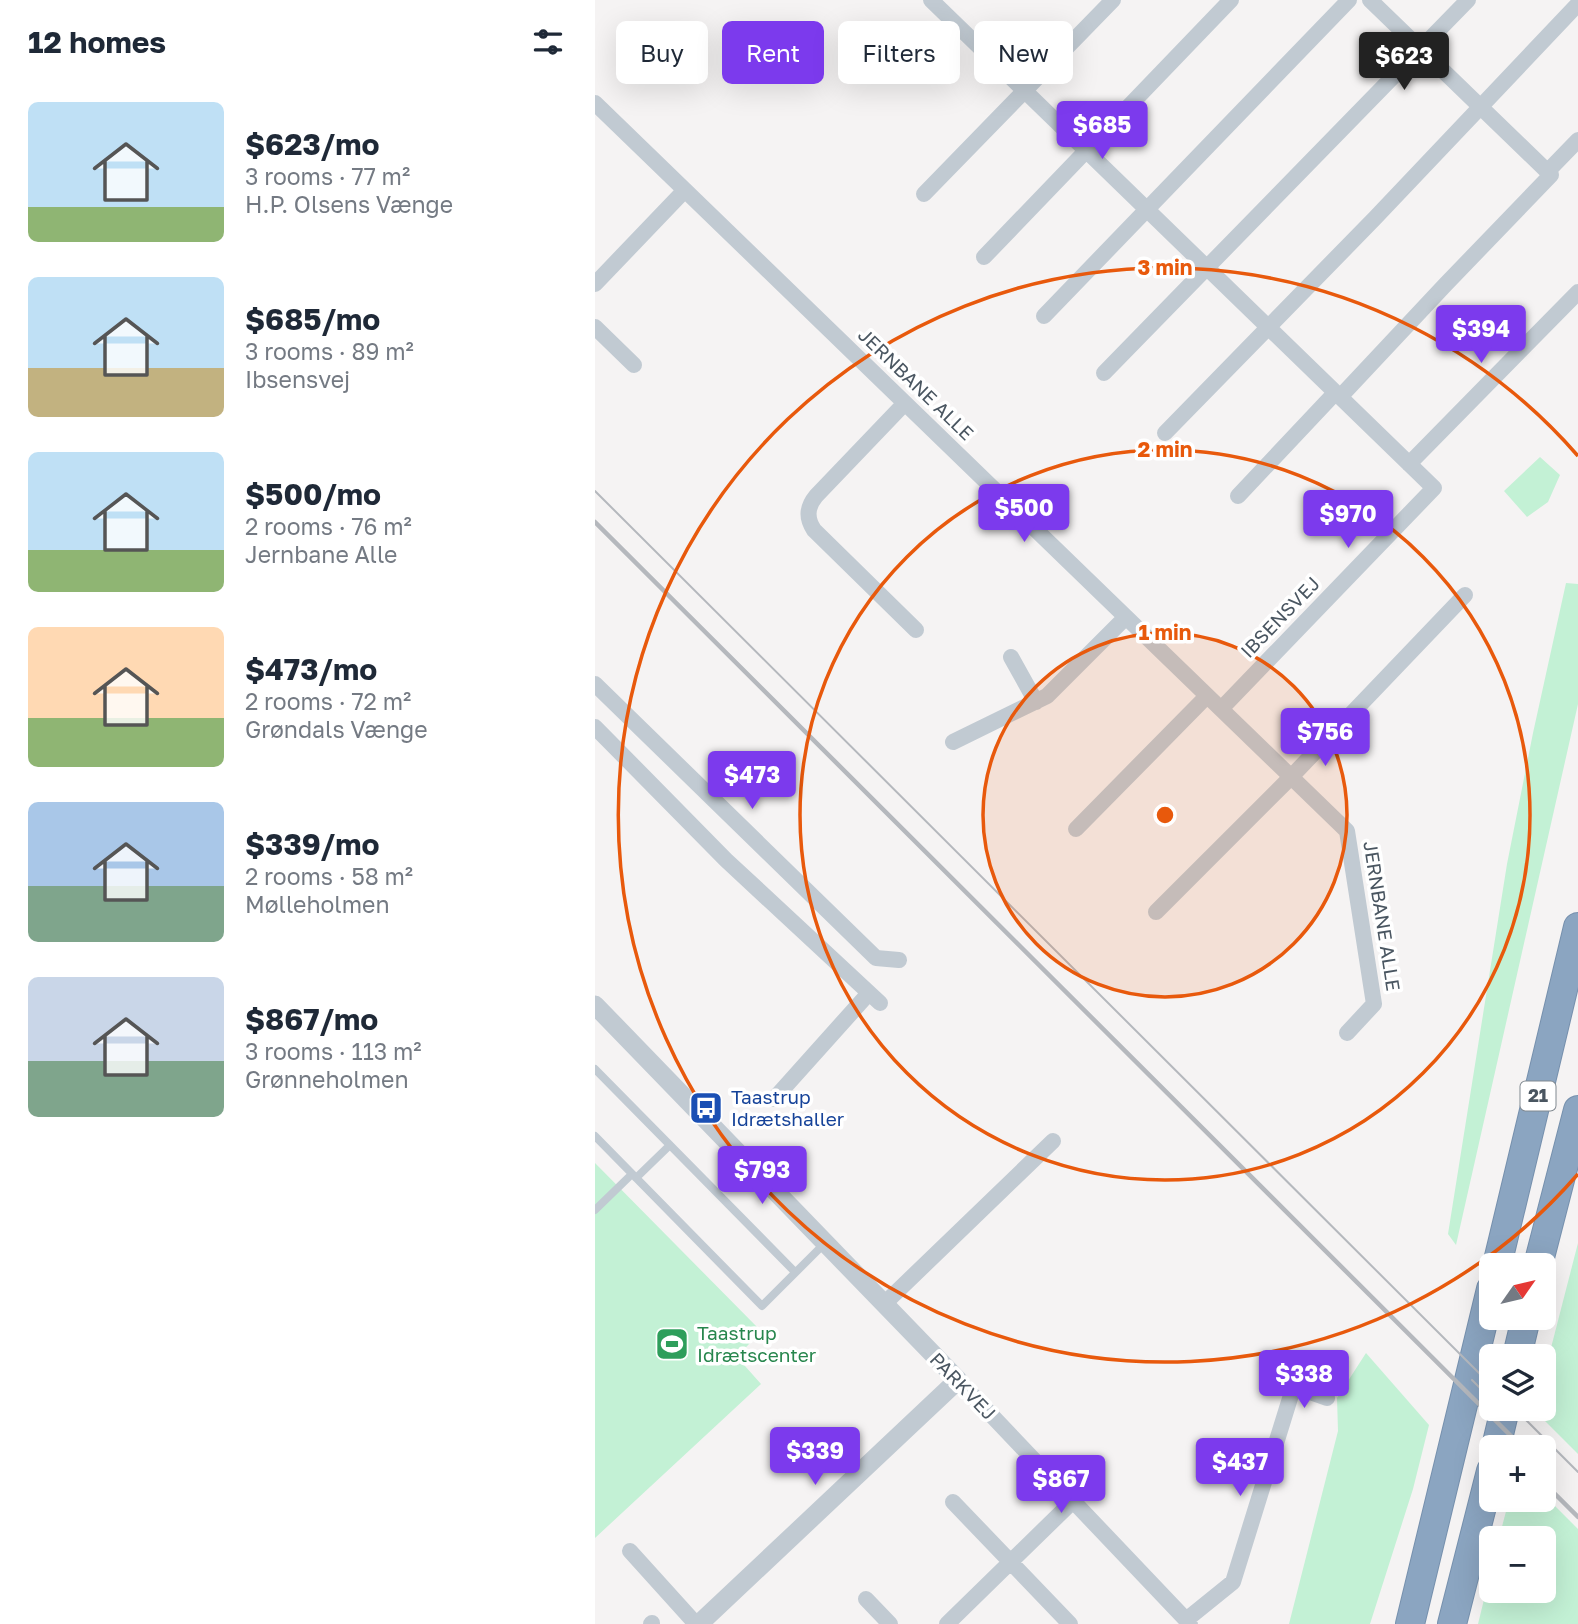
<!DOCTYPE html>
<meta charset="utf-8">
<style>
body{margin:0;font-family:"Golos Text",sans-serif;background:#f2f2f3;color:#1f2937;height:100vh;display:flex;flex-direction:column;font-size:26px;white-space:nowrap}
*{box-sizing:border-box;margin:0}
p{font-size:23px;color:#747a83}
.icon{flex:none;width:38px;height:38px;fill:none;stroke:currentColor;stroke-width:2;stroke-linecap:round;stroke-linejoin:round}
.map{position:relative;flex:1;overflow:hidden}
.sheet{display:flex;flex-direction:column;background:#fff;width:595px}
.sheet>*{flex:none}
.guide{position:absolute;left:21px;top:21px;width:665px;height:63px;display:flex;gap:14px}
.needle{width:46px;rotate:56deg}
.controls{position:absolute;left:884px;top:1253px;display:grid;gap:14px}
.controls a{display:grid;place-items:center;width:77px;height:77px;border-radius:10px;background:#fff;box-shadow:0 7px 28px #0002;font-size:35px}
.price{position:absolute;translate:-50% -60px;padding:0 16px;border-radius:7px;background:#7c3aed;color:#fff;font-size:23px;line-height:46px;filter:drop-shadow(0 2px 4px #0008)}
.price::after{content:'';position:absolute;left:50%;top:42px;width:21px;height:16px;margin-left:-10px;background:inherit;clip-path:polygon(0 0,100% 0,50% 100%)}
.price.on{background:#222;color:#fff}
ul{padding:0;list-style:none}
li{display:flex;align-items:center;gap:21px;height:175px;padding:0 28px}
li span{display:grid;place-items:center;flex:none;width:196px;height:140px;border-radius:10px;color:#555}
li>.icon{margin-inline-start:auto}
span .icon{width:84px;height:84px;fill:#fffc;stroke-width:1}
li b{font-size:30px}
h2{display:flex;justify-content:space-between;align-items:center;height:84px;padding:0 28px;font-size:30px}
.tag{padding:0 24px;border-radius:10px;background:#fff;box-shadow:0 7px 28px #0002;font-size:24px;line-height:63px}
.tag.on{background:#7c3aed;color:#fff}
main{display:flex;flex:1;min-height:0}
.map>svg:first-child{display:block}
.green{fill:#c3f1d5}
.lines{fill:none;stroke-linecap:round;stroke-linejoin:round}
.motorway-casing{stroke:#7690ad;stroke-width:30}
.service{stroke:#c1cad2;stroke-width:8}
.minor{stroke:#c1cad2;stroke-width:16}
.tertiary{stroke:#c1cad2;stroke-width:19}
.motorway{stroke:#8ba5c1;stroke-width:28}
.tram{stroke:#b5b8bd;stroke-width:2}
.rail{stroke:#b5b8bd;stroke-width:4.5}
.ring{fill:none;stroke:#e8590c;stroke-width:3.5}
.labels{text-anchor:middle;stroke-width:7;stroke-linejoin:round;paint-order:stroke}
.shield{fill:#fff;stroke:#808990;stroke-width:2}
.shield-label{font-size:18px;font-weight:bold;fill:#4a5661}
.street-label{font-size:19px;fill:#4a5661;stroke:#fff}
.transit-label{font-size:19px;fill:#164399;stroke:#fff;text-anchor:start}
.leisure-label{font-size:19px;fill:#27864d;stroke:#fff;text-anchor:start}
.centre{fill:#e8590c;stroke:#fff;stroke-width:3.5}
.ring-label{font-size:21px;text-anchor:middle;font-weight:bold;fill:#e8590c;stroke:#fff;stroke-width:7;stroke-linejoin:round;paint-order:stroke}
</style>
<main>
<section class="sheet">
<h2>12 homes<svg class="icon" aria-label="filters" viewBox="0 0 24 24"><path d="M4 7h16M4 17h16"/><circle cx="9" cy="7" r="2"/><circle cx="15" cy="17" r="2"/></svg></h2>
<ul>
<li><span style="background:linear-gradient(#bfe0f5 75%,#8fb573 0)"><svg class="icon" aria-label="home" viewBox="0 0 24 24"><path d="M3 11l9-7 9 7M6 9v11h12V9"/></svg></span><div><b>$623/mo</b><p>3 rooms · 77 m²</p><p>H.P. Olsens Vænge</p></div></li>
<li><span style="background:linear-gradient(#bfe0f5 65%,#c2b280 0)"><svg class="icon" aria-label="home" viewBox="0 0 24 24"><path d="M3 11l9-7 9 7M6 9v11h12V9"/></svg></span><div><b>$685/mo</b><p>3 rooms · 89 m²</p><p>Ibsensvej</p></div></li>
<li><span style="background:linear-gradient(#bfe0f5 70%,#8fb573 0)"><svg class="icon" aria-label="home" viewBox="0 0 24 24"><path d="M3 11l9-7 9 7M6 9v11h12V9"/></svg></span><div><b>$500/mo</b><p>2 rooms · 76 m²</p><p>Jernbane Alle</p></div></li>
<li><span style="background:linear-gradient(#ffd9b3 65%,#8fb573 0)"><svg class="icon" aria-label="home" viewBox="0 0 24 24"><path d="M3 11l9-7 9 7M6 9v11h12V9"/></svg></span><div><b>$473/mo</b><p>2 rooms · 72 m²</p><p>Grøndals Vænge</p></div></li>
<li><span style="background:linear-gradient(#a9c7e8 60%,#7fa58c 0)"><svg class="icon" aria-label="home" viewBox="0 0 24 24"><path d="M3 11l9-7 9 7M6 9v11h12V9"/></svg></span><div><b>$339/mo</b><p>2 rooms · 58 m²</p><p>Mølleholmen</p></div></li>
<li><span style="background:linear-gradient(#c9d6e8 60%,#7fa58c 0)"><svg class="icon" aria-label="home" viewBox="0 0 24 24"><path d="M3 11l9-7 9 7M6 9v11h12V9"/></svg></span><div><b>$867/mo</b><p>3 rooms · 113 m²</p><p>Grønneholmen</p></div></li>
</ul>
</section>
<div class="map">
<svg width="983" height="1624" viewBox="0 0 983 1624">
<rect width="100%" height="100%" fill="#f5f3f3"/>
<path class="green" d="M945,457L965,475L953,502L932,517L909,491Z
M971,583L983,584V704L861,1245L853,1234L912,864L938,733Z
M0,1163L166,1331L142,1357L166,1384L0,1538Z
M983,1243V1454L939,1410L948,1409L949,1375Z
M771,1353L834,1425L818,1489L775,1624H694L743,1431L742,1398Z
M949,1495L983,1529V1624H883L896,1571V1591H948V1538H904L914,1500H948Z"/>
<g class="lines">
<defs>
<path id="motorway" d="M902,1265L983,927
M943,1265L983,1110
M922,1356L931,1318
M901,1447L910,1409
M815,1624L896,1289
M857,1624L896,1471"/>
</defs>
<use href="#motorway" class="motorway-casing"/>
<path class="service" d="M0,1069L200,1272
M0,1136L167,1306L230,1243
M41,1178L75,1145
M0,1210L37,1174"/>
<path class="minor" d="M336,0L839,488L626,709
M0,103L752,831L779,1004L752,1033
M952,172L983,140
M329,194L518,0
M389,257L636,0
M0,284L90,190
M449,316L754,0
M0,327L39,365
M509,373L873,0
M745,397L850,285L956,175L775,0
M310,403L221,496C212,507 211,518 219,530L321,630
M570,433L780,218L983,4
M814,464L983,292
M643,496L740,393
M416,657L441,702
M0,684L281,958L304,960
M0,727L131,860L285,1003
M358,742L452,696L531,617
M481,829L612,696
M561,912L696,777L870,595
M179,1099L274,993
M289,1304L458,1141
M363,1380L595,1624
M698,1386L732,1398
M358,1502L475,1624
M35,1551L101,1624
M271,1599L295,1624
M591,1620L638,1582L701,1379
M56,1624L57,1623
M352,1624L478,1501"/>
<path class="tertiary" d="M0,1005L363,1380L104,1624"/>
<use href="#motorway" class="motorway"/>
<path class="tram" d="M0,491L896,1385
M877,1380L896,1399
M920,1409L983,1472"/>
<path class="rail" d="M0,522L927,1447
M948,1482L983,1517"/>
</g>
<circle cx="570" cy="815" r="182" fill="#e8590c" fill-opacity=".12"/>
<g class="ring">
<circle cx="570" cy="815" r="182"/>
<circle cx="570" cy="815" r="365"/>
<path d="M983 1174A547 547 0 1 1 983 456"/>
</g>
<defs>
<symbol id="bus-square" viewBox="-11 -11 22 22"><rect x="-9" y="-9" width="18" height="18" rx="4" fill="#1a4fb4" stroke="#fff"/><path d="M-5-6H5V4H4V6H2V4H-2V6H-4V4H-5ZM-3.5-4V0h7V-4ZM-3.5 1.2v1.5H-2V1.2ZM2 1.2v1.5H3.5V1.2Z" fill="#fff"/></symbol>
<symbol id="stadium-square" viewBox="-11 -11 22 22"><rect x="-9" y="-9" width="18" height="18" rx="4" fill="#2e9e5b" stroke="#fff"/><path d="M0-5a6.5 5 0 1 0 0 10a6.5 5 0 1 0 0-10ZM-3.5-1.8h7v3.6h-7Z" fill="#fff"/></symbol>
</defs>
<g fill-rule="evenodd">
<use href="#bus-square" x="92" y="1089" width="38" height="38"/>
<use href="#stadium-square" x="58" y="1325" width="38" height="38"/>
</g>
<g class="labels">
<rect class="shield" x="925.5" y="1081.5" width="35" height="29" rx="5"/>
<g class="shield-label">
<text x="943" y="1102">21</text>
</g>
<g class="street-label">
<text transform="translate(321 384) rotate(44)" y="7">JERNBANE ALLE</text>
<text transform="translate(685 617) rotate(-46)" y="7">IBSENSVEJ</text>
<text transform="translate(787 916) rotate(81)" y="7">JERNBANE ALLE</text>
<text transform="translate(368 1386) rotate(46)" y="7">PARKVEJ</text>
</g>
<g class="transit-label">
<text x="136" y="1104">Taastrup<tspan x="136" dy="22">Idrætshaller</tspan></text>
</g>
<g class="leisure-label">
<text x="102" y="1340">Taastrup<tspan x="102" dy="22">Idrætscenter</tspan></text>
</g>
</g>
<circle cx="570" cy="815" r="10" class="centre"/>
<g class="ring-label">
<text x="570" y="275">3 min</text>
<text x="570" y="457">2 min</text>
<text x="570" y="640">1 min</text>
</g>
</svg>
<div class="controls">
<a><svg class="needle" viewBox="-14 -14 28 28"><path d="M0-13l5 13h-10z" fill="#e53935"/><path d="M0 13l5-13h-10z" fill="#747a83"/></svg></a>
<a><svg class="icon" aria-label="layers" viewBox="0 0 24 24"><path d="M12 4l9 5-9 5-9-5zM3 14l9 5 9-5"/></svg></a>
<a>+</a>
<a>−</a>
</div>
<b class="price on" style="left:809px;top:92px">$623</b>
<b class="price" style="left:507px;top:161px">$685</b>
<b class="price" style="left:886px;top:365px">$394</b>
<b class="price" style="left:429px;top:544px">$500</b>
<b class="price" style="left:753px;top:550px">$970</b>
<b class="price" style="left:730px;top:768px">$756</b>
<b class="price" style="left:157px;top:811px">$473</b>
<b class="price" style="left:167px;top:1206px">$793</b>
<b class="price" style="left:709px;top:1410px">$338</b>
<b class="price" style="left:220px;top:1487px">$339</b>
<b class="price" style="left:645px;top:1498px">$437</b>
<b class="price" style="left:466px;top:1515px">$867</b>
<div class="guide">
<a class="tag">Buy</a>
<a class="tag on">Rent</a>
<a class="tag">Filters</a>
<a class="tag">New</a>
</div>
</div>
</main>
